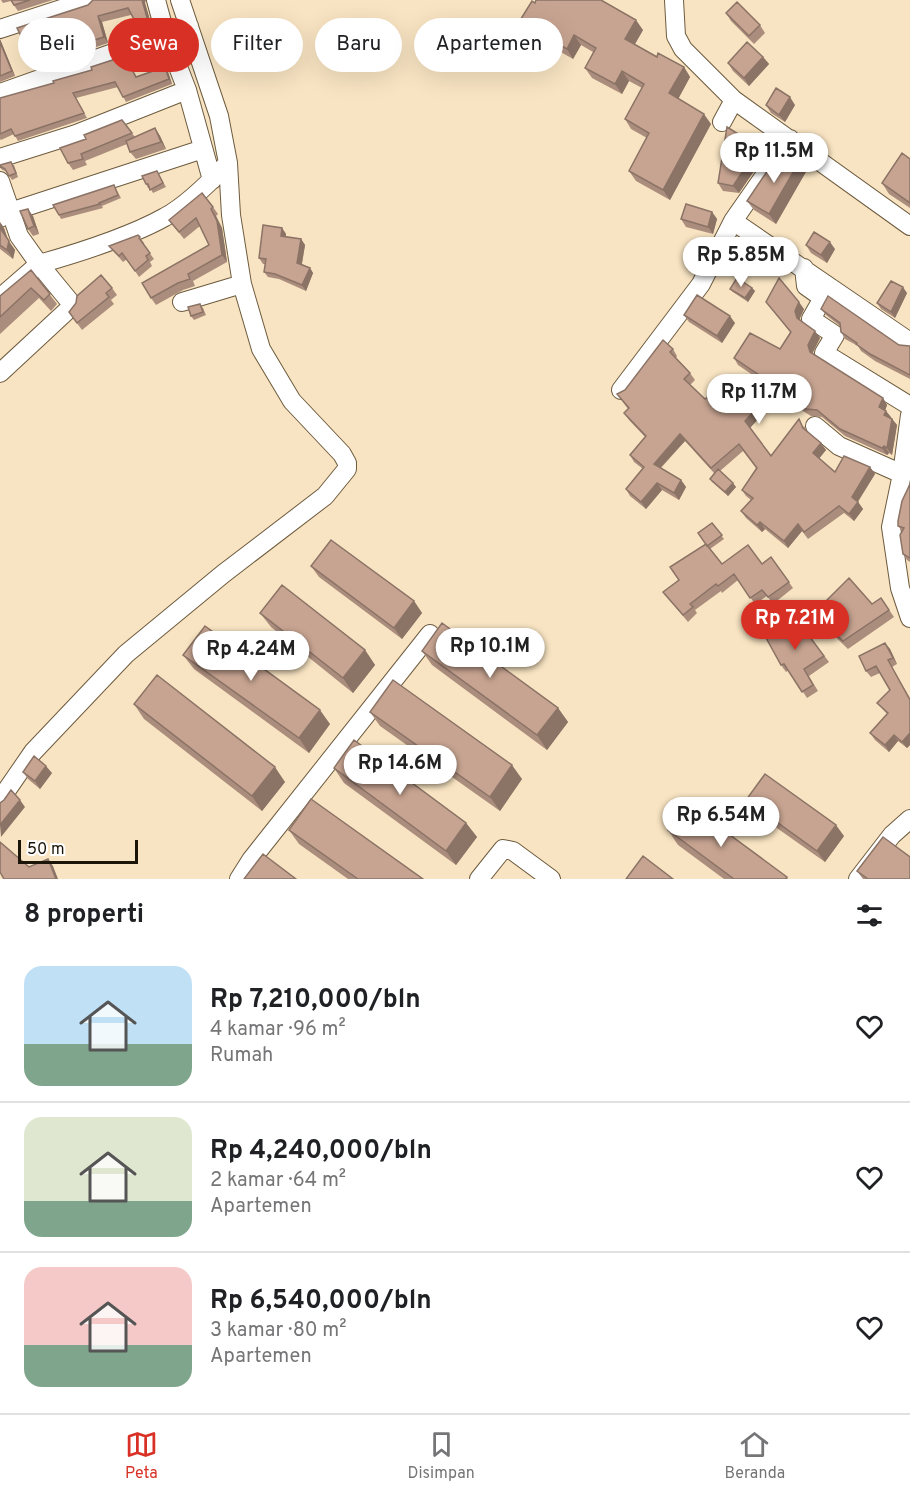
<!DOCTYPE html>
<html lang="id">
<meta charset="utf-8">
<style>
body{margin:0;font-family:Overpass,sans-serif;background:#f2f2f2;color:#202124;height:100vh;display:flex;flex-direction:column;font-size:22px;white-space:nowrap}
*{box-sizing:border-box;margin:0}
p{font-size:20px;color:#757577}
.icon{flex:none;width:33px;height:33px;fill:none;stroke:currentColor;stroke-width:2;stroke-linecap:round;stroke-linejoin:round}
.map{position:relative;height:879px;overflow:hidden}
.panel{display:flex;flex-direction:column;background:#fff;flex:1}
.panel>*{flex:none}
.hud{position:absolute;left:18px;top:18px;width:600px;height:54px;display:flex;gap:12px}
.scale{position:absolute;left:18px;bottom:15px;width:120px;box-sizing:border-box;padding-left:6px;border:3px solid #1b1408;border-top:0;font-size:16px;line-height:21px;white-space:nowrap;color:#1b1408;-webkit-text-stroke:4px #fff;paint-order:stroke}
.price{position:absolute;translate:-50% -51px;padding:0 14px;border-radius:21px;background:#fff;color:#222;font-size:20px;line-height:39px;filter:drop-shadow(0 2px 3px #0008)}
.price::after{content:'';position:absolute;left:50%;top:36px;width:18px;height:14px;margin-left:-9px;background:inherit;clip-path:polygon(0 0,100% 0,50% 100%)}
.price.on{background:#d93025;color:#fff}
ul{padding:0;list-style:none}
li{display:flex;align-items:center;gap:18px;height:150px;padding:0 24px}
li+li{border-top:2px solid #e0e0e0}
li span{display:grid;place-items:center;flex:none;width:168px;height:120px;border-radius:18px;color:#555}
li>.icon{margin-inline-start:auto}
span .icon{width:72px;height:72px;fill:#fffc;stroke-width:1}
li b{font-size:26px}
h2{display:flex;justify-content:space-between;align-items:center;height:72px;padding:0 24px;font-size:26px}
.chip{padding:0 21px;border-radius:27px;background:#fff;box-shadow:0 6px 24px #0002;font-size:21px;line-height:54px}
.chip.on{background:#d93025;color:#fff}
.dock{display:flex;justify-content:space-around;align-items:center;height:84px;border-top:2px solid #e0e0e0;background:#fff;font-size:16px;color:#757577}
.dock a{display:grid;justify-items:center;gap:3px}
.dock .on{color:#d93025}
.map>svg:first-child{display:block}
.lines{fill:none;stroke-linecap:round;stroke-linejoin:round}
.minor-casing{stroke:#6d5b3e;stroke-width:20}
.minor{stroke:#fff;stroke-width:18}
.wall{fill:#ab8d7d}
.shaded-wall{fill:#8b7366}
.building{fill:#c7a491;stroke:#8b7366;stroke-width:1.5}
</style>
<div class="map">
<svg width="910" height="879" viewBox="0 0 910 879">
<rect width="100%" height="100%" fill="#f8e4c2"/>
<g class="lines">
<defs>
<path id="minor" d="M156,0L165,33L187,90L212,180
M674,0L676,36L683,49L734,100L910,226
M0,29L89,0
M0,93L189,26
M722,122L734,100
M790,139L733,221L910,342
M0,158L76,134L187,90
M0,181L19,236L39,264C78,253 129,237 165,217C186,206 212,180 228,163
M0,218L10,212L203,149
M804,268L806,286L823,298L811,319L835,335L824,353L910,406
M0,298L39,264L71,303L70,308L0,373
M182,302L242,284
M621,390L701,284L733,221
M910,415L902,474L891,527L900,588L910,618
M815,426L839,446L902,474
M0,800L33,752L126,654L223,574L325,496L347,469V463L342,454L292,401L261,349L242,284L231,215L228,163L219,116L180,0
M239,879L251,860L430,634
M479,879L503,849L513,851L551,879
M858,879L892,835L910,819"/>
</defs>
<use href="#minor" class="minor-casing"/>
<use href="#minor" class="minor"/>
</g>
<path class="wall" d="M1,0H53L18,11L11,1L3,3Z
M145,3L152,27L141,31L131,15L102,22L108,43L90,49L85,43L81,33L29,48L24,42L88,5Z
M535,3L643,30L635,44L657,57L684,67L690,77L678,99L711,124L670,200L636,181L629,171L647,138L631,129L625,119L642,88L629,81L622,94L592,78L585,68L593,52L581,45L573,59L526,32L519,22Z
M726,13L760,25L765,33L754,44L731,21Z
M0,39L15,76L0,82Z
M125,56L136,77L165,67L168,72L172,84L126,102L118,87L76,98L87,118L18,141L14,134L1,140L0,139V98L54,83L92,70Z
M763,57L769,64L749,86L733,71L728,63Z
M766,105H795L785,122L771,113Z
M122,120L135,137L155,128L160,136L166,149L136,159L130,152L127,144L85,161L87,165L73,170L68,163Z
M759,147L765,155L739,193L723,191L718,183Z
M910,159V208L889,194L882,183Z
M0,165H14L18,177L12,180L7,172L1,169Z
M776,170H807L776,224L754,210L747,201Z
M159,175L166,187L153,193L150,188H148L146,184Z
M114,185L121,198L102,206L103,208L61,219L59,215Z
M213,207L218,214L216,216L222,228L227,262L193,281L195,286L183,290L156,305L151,298L209,245L200,226L184,239L169,220Z
M712,212L717,219L713,234L686,227L681,219Z
M33,216L39,234L33,236L28,229Z
M0,222L4,228L8,240L15,250L13,259L0,249Z
M282,228L286,234V237L301,239L305,245L302,264L310,268L313,273L306,291L279,279L268,277L264,272L265,264H263L259,258Z
M138,235L144,243L143,244L154,259L150,262L152,266L139,277L127,259L123,262L109,246Z
M806,245L835,249L827,263L811,253Z
M31,270L57,304L51,311L39,298L0,334V296Z
M112,288L117,295L111,300L114,304L82,330L69,312Z
M752,288L755,291L748,302L733,292L730,289Z
M907,293L895,318L881,309L877,303Z
M766,302L804,309L800,318V321L820,338L813,352V354L883,398L887,405L885,410L897,425L892,455L889,453L887,455L845,436L822,417L811,416L779,396L750,428L771,456L804,426L806,430L826,450L819,458L835,472L870,467L875,474L858,502L863,509L854,521L844,513L808,539L802,531L788,548L765,529L762,532L746,518L741,511L751,500L746,496L742,490L756,468L743,451L720,471L736,487L728,496L712,482L710,479L714,473L685,441L661,468L681,480L686,487L679,500L662,490L646,509L630,496L626,489L643,469L634,462L630,455L645,437L629,420L624,413L628,409L617,394L625,390L673,349L677,356L676,358L690,373L695,380L690,385L705,399L729,410L757,378L738,365L734,358L780,349L790,332Z
M200,304L203,308L206,315L194,320L191,316Z
M821,309L899,345L910,346V379L875,361L861,351L858,346L845,339L841,332L840,326L826,315Z
M684,315L735,323L722,343L689,322Z
M910,484V562L907,560L903,554L902,531L898,526Z
M712,523L724,539L710,549L722,564H762L771,557L793,588L773,604L767,596L755,604L738,580L722,593L721,591L695,610L697,613L688,622L663,592L679,580L706,544Z
M311,566L414,601L422,613L402,639L319,577Z
M881,598L894,617L848,649L819,621L814,613L872,604Z
M260,613L365,650L375,665L353,693L271,627Z
M795,617L829,662L809,676L818,691L807,698L789,670L786,672L781,665Z
M885,643L890,649L897,664L892,667L910,698V745L907,748L898,741L889,752L875,740L870,733L887,714L877,703L890,690L880,673L871,677L866,671Z
M422,651L558,708L568,722L547,750L432,665Z
M183,655L330,724L309,753L194,669Z
M134,704L285,782L262,811L144,719Z
M370,712L522,779L500,811L380,726Z
M334,768L466,823L477,837L456,865L344,783Z
M23,772L52,773L40,789L28,779Z
M746,800L844,836L825,862L753,811Z
M289,830L423,879H348L299,844Z
M668,830L787,877L788,879H724L678,845Z
M857,871L868,879H863Z"/>
<path class="shaded-wall" d="M142,0H146L145,3L152,27L148,21Z
M98,16L102,22L108,43L104,37Z
M636,20L643,30L632,49L625,39Z
M574,35L581,45L573,59L567,49Z
M0,39L15,76L12,71L0,42Z
M763,57L769,64L749,86L744,78Z
M165,67L168,72L172,84L169,79Z
M684,67L690,77L676,103L669,93Z
M622,71L629,81L622,94L615,84Z
M790,97L795,105L785,122L779,115Z
M704,114L711,124L670,200L663,190Z
M155,128L160,136L166,149L161,142Z
M759,147L765,155L739,193L733,186Z
M800,160L807,170L776,224L769,214Z
M28,209L33,216L39,234L34,226Z
M211,209L216,216L222,228L227,262L222,255Z
M712,212L717,219L713,234L708,227Z
M0,222L4,228L8,240L15,250L13,259L7,250Z
M282,228L286,234L285,241L281,236Z
M301,239L305,245L301,268L297,263Z
M830,242L835,249L827,263L821,255Z
M310,268L313,273L306,291L302,285Z
M903,287L907,293L895,318L891,312Z
M752,288L755,291L748,302L745,298Z
M799,302L804,309L800,318L801,325L797,318L795,311Z
M730,316L735,323L722,343L717,336Z
M815,331L820,338L813,352L814,359L810,352L808,345Z
M774,389L779,396L750,428L745,421Z
M883,398L887,405L884,414L879,407Z
M886,411L891,417L889,422L884,415Z
M892,419L897,425L892,455L887,448Z
M680,434L685,441L658,470L654,464Z
M821,443L826,450L818,460L813,453Z
M884,446L889,453L887,455L882,448Z
M870,467L875,474L856,504L852,497Z
M681,480L686,487L679,500L674,493Z
M657,483L662,490L646,509L641,502Z
M733,483L736,487L728,496L725,492Z
M858,502L863,509L854,521L849,514Z
M760,522L765,529L762,532L757,525Z
M798,524L802,531L788,548L784,541Z
M414,601L422,613L402,639L394,628Z
M885,643L890,649L897,664L893,658Z
M365,650L375,665L353,693L343,678Z
M558,708L568,722L547,750L537,735Z
M320,710L330,724L309,753L299,738Z
M910,733V745L907,748L902,742Z
M894,735L898,741L889,752L885,745Z
M512,765L522,779L500,811L490,797Z
M46,766L52,773L40,789L35,781Z
M275,767L285,782L262,811L252,796Z
M20,800L25,807L1,837L0,825Z
M466,823L477,837L456,865L446,851Z
M836,825L844,836L825,862L817,851Z
M48,859L53,866L58,879H56Z"/>
<path class="building" d="M11,0H30L14,5Z
M93,0H142L148,21L137,25L128,8L98,16L104,37L85,43L78,27L24,42L17,28L88,5Z
M536,0H601L636,20L625,39L657,57L658,53L684,67L669,93L704,114L663,190L629,171L649,133L625,119L644,84L622,71L615,84L585,68L596,48L574,35L567,49L519,22L532,1L535,3Z
M737,2L760,25L749,36L726,13Z
M0,42L12,71L0,76Z
M747,42L763,57L744,78L728,63Z
M125,56L136,77L165,67L169,79L123,97L115,82L73,93L84,113L15,136L11,129L0,134V98L54,83L53,81L92,70L91,67Z
M776,88L790,97L779,115L766,105Z
M122,120L132,133L81,154L83,159L68,163L60,148L86,139L84,135Z
M727,127L759,147L733,186L718,183Z
M155,128L161,142L130,152L126,141Z
M787,152L800,160L769,214L747,201L770,167L776,170Z
M902,153L910,159V203L882,183Z
M11,162L16,173L9,176L5,169L0,166V165Z
M157,171L163,183L150,190L148,184H146L142,176Z
M114,185L118,195L99,203L100,204L59,215L53,205Z
M202,193L213,207L211,209L217,221L222,255L188,274L190,279L178,283L151,298L142,283L209,245L196,218L179,232L169,220Z
M686,204L712,212L708,227L681,219Z
M28,209L34,226L28,229L20,211Z
M0,224L2,231L9,241L7,250L0,245Z
M263,225L282,228L281,236L301,239L297,263L310,268L302,285L275,274L264,272L266,259L259,258Z
M814,232L830,242L821,255L806,245Z
M138,235L140,237L139,238L150,253L146,256L148,260L135,271L122,253L119,256L109,246Z
M31,270L50,294L44,300L31,288L0,317V296Z
M101,275L112,288L106,293L109,297L77,323L69,312L76,303L77,296Z
M737,278L752,288L745,298L730,289Z
M779,278L799,302L795,311L797,318L815,331L808,345L810,352L883,398L879,407L886,411L884,415L892,419L887,448L884,446L882,448L840,429L817,410L806,409L774,389L745,421L771,456L799,419L803,428L821,443L813,453L835,472L844,456L870,467L852,497L858,502L849,514L839,506L804,532L798,524L784,541L760,522L757,525L741,511L753,498L742,490L757,468L739,444L711,468L680,434L654,464L681,480L674,493L657,483L641,502L626,489L644,467L630,455L646,436L624,413L629,408L617,394L625,390L663,340L673,349L670,352L690,373L684,379L705,399L715,392L729,410L759,375L734,358L750,333L780,349L791,332L766,302Z
M891,281L903,287L891,312L877,303Z
M697,295L730,316L717,336L684,315Z
M828,296L899,345L910,346V375L870,354L856,344L857,343L841,332L840,323L821,309Z
M200,304L203,312L191,316L188,307Z
M718,469L733,483L725,492L710,479Z
M910,484V558L903,554L900,535L904,528L898,526V521L902,501Z
M712,523L722,535L707,546L698,533Z
M331,540L414,601L394,628L311,566Z
M706,544L722,564L748,545L762,564L771,557L789,582L768,597L762,590L750,598L734,574L718,586L716,584L690,604L693,607L683,615L663,592L679,580L670,567Z
M849,578L872,604L881,598L889,610L843,641L814,613Z
M282,585L365,650L343,678L260,613Z
M795,617L824,656L804,669L813,685L802,692L784,664L781,665L765,636Z
M442,623L558,708L537,735L422,651Z
M205,626L320,710L299,738L183,655Z
M885,643L893,658L888,660L910,700V733L902,742L894,735L885,745L870,733L888,713L877,703L890,690L876,666L866,671L859,656Z
M157,675L275,767L252,796L134,704Z
M393,680L512,765L490,797L370,712Z
M354,740L466,823L446,851L334,768Z
M34,756L46,766L35,781L23,772Z
M765,774L836,825L817,851L746,800Z
M11,790L20,800L0,825V803L4,800Z
M311,799L423,879H358L289,830Z
M688,804L787,877L785,879H734L668,830Z
M883,837L910,857V879H868L857,871Z
M0,842L29,867L48,859L56,879H4L0,872Z
M263,854L296,879H244Z
M643,856L673,879H626Z"/>
</svg>
<div class="scale">50 m</div>
<b class="price" style="left:774px;top:184px">Rp 11.5M</b>
<b class="price" style="left:741px;top:288px">Rp 5.85M</b>
<b class="price" style="left:759px;top:425px">Rp 11.7M</b>
<b class="price on" style="left:795px;top:651px">Rp 7.21M</b>
<b class="price" style="left:490px;top:679px">Rp 10.1M</b>
<b class="price" style="left:251px;top:682px">Rp 4.24M</b>
<b class="price" style="left:400px;top:796px">Rp 14.6M</b>
<b class="price" style="left:721px;top:848px">Rp 6.54M</b>
<div class="hud">
<a class="chip">Beli</a>
<a class="chip on">Sewa</a>
<a class="chip">Filter</a>
<a class="chip">Baru</a>
<a class="chip">Apartemen</a>
</div>
</div>
<section class="panel">
<h2>8 properti<svg class="icon" aria-label="filters" viewBox="0 0 24 24"><path d="M4 7h16M4 17h16"/><circle cx="9" cy="7" r="2"/><circle cx="15" cy="17" r="2"/></svg></h2>
<ul>
<li><span style="background:linear-gradient(#bfe0f5 65%,#7fa58c 0)"><svg class="icon" aria-label="home" viewBox="0 0 24 24"><path d="M3 11l9-7 9 7M6 9v11h12V9"/></svg></span><div><b>Rp 7,210,000/bln</b><p>4 kamar · 96 m²</p><p>Rumah</p></div><svg class="icon" aria-label="heart" viewBox="0 0 24 24"><path d="M12 20l-8-8c-3-5 5-10 8-4 3-6 11-1 8 4z"/></svg></li>
<li><span style="background:linear-gradient(#dfe7d0 70%,#7fa58c 0)"><svg class="icon" aria-label="home" viewBox="0 0 24 24"><path d="M3 11l9-7 9 7M6 9v11h12V9"/></svg></span><div><b>Rp 4,240,000/bln</b><p>2 kamar · 64 m²</p><p>Apartemen</p></div><svg class="icon" aria-label="heart" viewBox="0 0 24 24"><path d="M12 20l-8-8c-3-5 5-10 8-4 3-6 11-1 8 4z"/></svg></li>
<li><span style="background:linear-gradient(#f6c9c9 65%,#7fa58c 0)"><svg class="icon" aria-label="home" viewBox="0 0 24 24"><path d="M3 11l9-7 9 7M6 9v11h12V9"/></svg></span><div><b>Rp 6,540,000/bln</b><p>3 kamar · 80 m²</p><p>Apartemen</p></div><svg class="icon" aria-label="heart" viewBox="0 0 24 24"><path d="M12 20l-8-8c-3-5 5-10 8-4 3-6 11-1 8 4z"/></svg></li>
</ul>
</section>
<nav class="dock">
<a class="on"><svg class="icon" aria-label="map" viewBox="0 0 24 24"><path d="M3 6l6-2 6 2 6-2v14l-6 2-6-2-6 2zM9 4v14M15 6v14"/></svg>Peta</a>
<a><svg class="icon" aria-label="saved" viewBox="0 0 24 24"><path d="M7 4h10v16l-5-4-5 4z"/></svg>Disimpan</a>
<a><svg class="icon" aria-label="home" viewBox="0 0 24 24"><path d="M3 11l9-7 9 7M6 9v11h12V9"/></svg>Beranda</a>
</nav>
